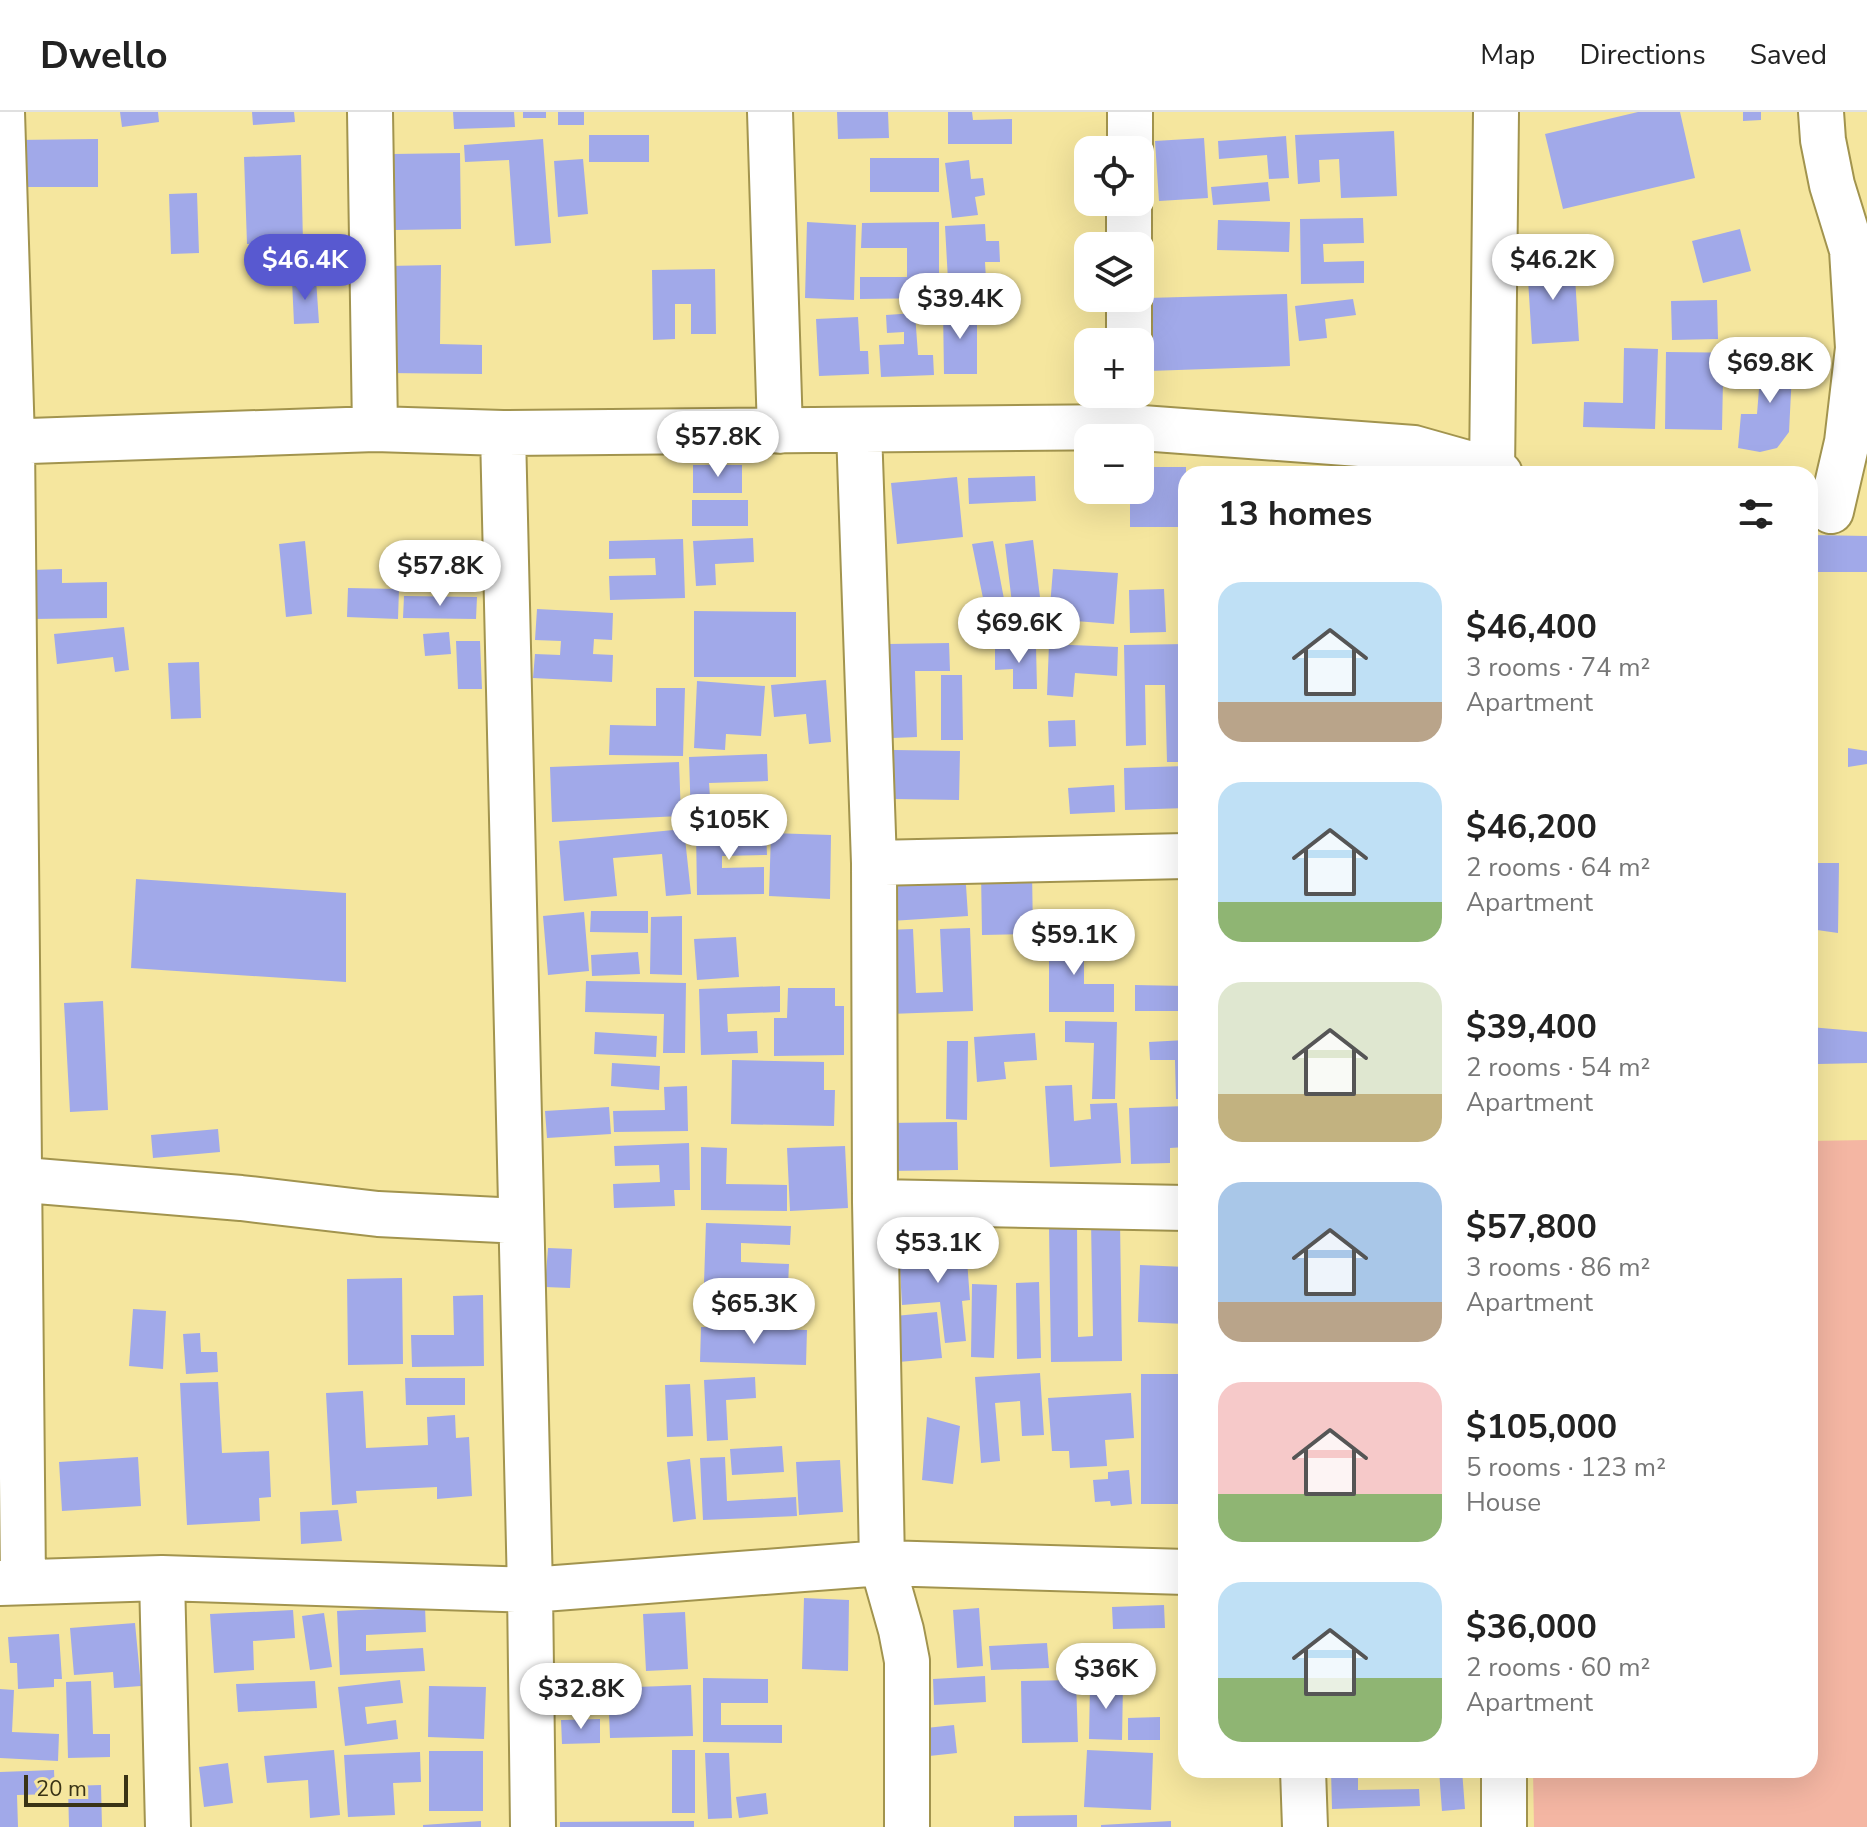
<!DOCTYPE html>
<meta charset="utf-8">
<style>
body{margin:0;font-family:"Nunito Sans",sans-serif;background:#f2f2f2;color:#222;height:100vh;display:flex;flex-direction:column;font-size:30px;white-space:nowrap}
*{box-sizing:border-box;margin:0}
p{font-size:26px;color:#767676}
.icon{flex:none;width:44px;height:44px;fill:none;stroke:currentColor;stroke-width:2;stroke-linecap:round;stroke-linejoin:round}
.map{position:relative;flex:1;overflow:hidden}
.sheet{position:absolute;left:1178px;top:354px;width:640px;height:1312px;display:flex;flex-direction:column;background:#fff;border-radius:24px;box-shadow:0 8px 32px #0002}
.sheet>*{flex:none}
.fabs{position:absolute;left:1074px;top:24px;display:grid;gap:16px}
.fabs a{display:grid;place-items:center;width:80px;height:80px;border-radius:16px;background:#fff;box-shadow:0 8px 32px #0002;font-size:40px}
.scale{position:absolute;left:24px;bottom:20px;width:104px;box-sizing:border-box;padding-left:8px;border:4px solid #393315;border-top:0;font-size:22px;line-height:28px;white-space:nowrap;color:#393315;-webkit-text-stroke:6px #f5e69e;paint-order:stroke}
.price{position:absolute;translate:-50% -68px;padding:0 18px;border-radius:28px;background:#fff;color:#222;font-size:26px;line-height:52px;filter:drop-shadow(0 2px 4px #0008)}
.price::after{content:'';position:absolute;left:50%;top:48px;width:24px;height:18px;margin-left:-12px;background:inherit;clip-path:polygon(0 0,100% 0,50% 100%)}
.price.active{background:#5859d0;color:#fff}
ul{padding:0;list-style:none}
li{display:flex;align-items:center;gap:24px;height:200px;padding:0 40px}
li span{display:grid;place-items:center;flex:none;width:224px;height:160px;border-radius:24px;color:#555}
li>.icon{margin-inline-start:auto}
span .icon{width:96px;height:96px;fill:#fffc;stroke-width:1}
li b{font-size:34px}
h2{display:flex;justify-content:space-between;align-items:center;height:96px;padding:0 40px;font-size:34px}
header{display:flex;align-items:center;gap:48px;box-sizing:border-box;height:112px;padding:0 40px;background:#fff;border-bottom:2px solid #e0e0e0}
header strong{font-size:38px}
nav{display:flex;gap:44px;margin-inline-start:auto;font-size:28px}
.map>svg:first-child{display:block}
.green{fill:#f4b6a3}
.building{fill:#a1a9e9}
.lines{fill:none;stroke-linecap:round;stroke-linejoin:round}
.minor-casing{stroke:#a2944e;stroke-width:48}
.minor{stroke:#fff;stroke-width:44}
</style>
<header>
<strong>Dwello</strong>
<nav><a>Map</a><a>Directions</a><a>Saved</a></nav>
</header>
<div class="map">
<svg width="1867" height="1715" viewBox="0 0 1867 1715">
<rect width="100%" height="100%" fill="#f5e69e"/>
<path class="green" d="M1867,1028V1715H1534L1533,1658H1810V1029Z"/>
<path class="building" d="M120,0H158L159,10L122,15Z
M252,0H294L295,10L253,13Z
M453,0H514L515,15L454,17Z
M523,0H546V6H523Z
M558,0H584V13H558Z
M837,0H888L889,26L838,27Z
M948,0H972L973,8L1012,7V32H948Z
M1638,0H1680L1695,66L1563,97L1545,22Z
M1743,0H1761V8L1743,9Z
M1394,19L1397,84L1341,86L1339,47L1319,48L1320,70L1298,72L1295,23Z
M589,23H649V50H589Z
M1286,24L1289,66L1269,67L1267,43L1219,47L1218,29Z
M1204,26L1208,86L1159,89L1155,29Z
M98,27V75H15V28Z
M543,27L551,131L515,134L509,48L465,50L464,33Z
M460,41L461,117L394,118L393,42Z
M301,43L303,131L247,132L244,45Z
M870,46H939V80H870Z
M583,47L588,102L558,105L554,49Z
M969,48L971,67L983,66L985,83L975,85L978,103L952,106L945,51Z
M1268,70L1270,89L1213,93L1211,75Z
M197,81L199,141L171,142L169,82Z
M1363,106L1364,131L1323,132L1324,150L1364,149V171L1301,172L1300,107Z
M1218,108L1290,110L1289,140L1217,138Z
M807,110L856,113L854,188L805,186Z
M939,110V186L860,187V165H907V136H861L862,111Z
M985,112L986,129H999L1000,150H985L987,185L949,187L945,114Z
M1740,117L1751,159L1703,171L1692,129Z
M1574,149L1579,229L1532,232L1527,151Z
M441,153L440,232L482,233V262L387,261V154Z
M715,157L716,222H691V192H675V227L653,228L652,158Z
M316,167L319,211L294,212L292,168Z
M1287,182L1290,254L1149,259L1147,186Z
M1353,187L1356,203L1325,207L1327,226L1299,229L1295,194Z
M1717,188L1718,227L1672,228L1671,189Z
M943,197H977V262H944Z
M915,201L918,243H933L934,263L881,265L879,233L904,232V220L887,221L886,203Z
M858,205L860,239H868L869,262L819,264L816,207Z
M1624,236L1658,237L1655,317L1583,315L1584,290L1623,291Z
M1666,240L1756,241V268H1723L1722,318L1665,317Z
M1762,240L1793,241L1789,320L1777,336L1760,340L1738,336L1741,302H1757Z
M693,353H742V381H693Z
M1140,355H1186V415H1130V378H1140Z
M1035,364L1036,389L969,392L968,366Z
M957,365L963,425L897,432L891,371Z
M692,388H748V414H692Z
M1810,423L1867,424V460H1810Z
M753,426L754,450L715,452L716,473L696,474L693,429Z
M683,427L685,486L610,488L609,464L656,463L655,446L609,447V429Z
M1033,428L1044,518L975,526L972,505L1013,500L1005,432Z
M305,429L312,502L286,505L279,432Z
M993,429L1004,487L984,491L972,432Z
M398,441L479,449L476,474L396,466Z
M62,457V471L107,470V506L32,507L31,458Z
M1053,457L1118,461L1114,512L1049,507Z
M348,476L399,477L398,507L347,505Z
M1164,477L1166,520L1130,521L1129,478Z
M404,484L477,485L476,507L403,506Z
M537,497L613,501L612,528L594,527L593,542L613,543L612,570L533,566L535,542L560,543L561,529L535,528Z
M694,499L796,500V565H694Z
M124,515L129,558L115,560L113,545L57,552L54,522Z
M449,520L451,542L425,544L423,522Z
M456,529H480L482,577H458Z
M949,531L950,559H915L917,625L892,626L889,532Z
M1049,532L1118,535L1117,564L1075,561L1073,585L1047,583Z
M1186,532V650H1167L1165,573H1145L1146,633L1126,634L1124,533Z
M1036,534L1037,577H1013V557L995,558V535Z
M199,550L201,606L171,607L168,551Z
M941,563H962L963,628H941Z
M826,568L831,630L809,632L806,602L774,605L771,573Z
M697,569L765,574L761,624L726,622L725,638L694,636Z
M656,576H685L683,644L609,643L610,613L656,614Z
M1075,608L1076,634L1049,635L1048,609Z
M1848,636L1867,639V652L1848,655Z
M894,638L960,639L959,688L894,687Z
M767,642L768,669L709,671L710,685L768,683L769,705L691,708L689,645Z
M679,650L681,704L552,710L550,655Z
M1186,654V696L1125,698L1124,656Z
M1114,673L1115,700L1070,702L1068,676Z
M684,717L691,782L666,784L662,742L613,746L617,784L564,789L559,729Z
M766,717L767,743L722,744V756L764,755V782L697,783L696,718Z
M771,721L831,723L830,787L769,784Z
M1810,751H1839L1838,821L1810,817Z
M965,758L968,804L891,809L888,763Z
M1032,759L1033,822L982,823L981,760Z
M136,767L346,781V870L131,856Z
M591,799H648V821L590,820Z
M584,800L589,859L548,863L543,804Z
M682,804V863L650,862L651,805Z
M970,816L973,899L889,902L886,818L913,817L916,881L943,880L940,817Z
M1049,817H1084V872H1114V900H1049Z
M736,825L739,865L697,868L694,827Z
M638,840L640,862L592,864L591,843Z
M586,869L686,871L685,941H663L664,902L585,900Z
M1135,873L1186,874V899H1135Z
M780,874V900L727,902L728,920L757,919L758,941L701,943L699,877Z
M788,876H835V894H844V943L774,944V906H787Z
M103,889L108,998L70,1000L64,891Z
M1065,909L1117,910L1115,987H1092L1094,931L1065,930Z
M1810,915L1867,920V951L1818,952L1817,968H1810Z
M595,920L657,924L656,945L594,942Z
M1035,921L1037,948L1004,950L1006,967L977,970L974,925Z
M1186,928V987H1176L1175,948H1150L1149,930Z
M947,929H968L967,1008L946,1007Z
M732,948L824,950V978H835L834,1014L731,1012Z
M612,951L660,954L659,978L611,974Z
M1072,973L1074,1009L1091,1007L1090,992L1117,991L1121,1051L1050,1055L1045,974Z
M687,974L688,1019L614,1020L613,999L665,998L664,975Z
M1186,994V1035L1170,1036V1051L1131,1052L1129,996Z
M609,995L611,1022L547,1026L545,999Z
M957,1010L958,1058L889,1059L888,1011Z
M218,1017L220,1040L153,1046L151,1023Z
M689,1031L690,1078H674L675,1094L614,1096L613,1072L660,1070L659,1053L615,1054L614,1034Z
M845,1034L848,1096L790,1099L787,1036Z
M701,1035L727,1036L726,1072L787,1073V1099L701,1098Z
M1120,1109L1122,1249L1051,1250L1049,1114H1077L1078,1225L1093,1224L1091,1110Z
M706,1111L791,1114L790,1133L741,1131V1150L789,1152L788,1174L704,1171Z
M966,1135L970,1188L962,1189L966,1229L945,1231L940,1190L902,1193L899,1139Z
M548,1136L572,1137L570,1176L545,1175Z
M1140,1153L1186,1155V1212L1138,1210Z
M402,1166L403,1252L348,1253L347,1167Z
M1039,1170L1041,1246L1017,1247L1016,1171Z
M972,1172L997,1173L994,1246L971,1245Z
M703,1182L784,1188L783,1211L702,1204Z
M483,1183L484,1254L412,1255L411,1223H454L453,1184Z
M133,1197L166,1199L163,1257L129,1254Z
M937,1200L942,1246L899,1250L895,1204Z
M701,1215L807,1218L806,1253L700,1250Z
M200,1221L201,1240H217L218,1260L186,1262L183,1222Z
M1040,1261L1044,1323L1022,1324L1020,1289L995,1291L1000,1349L981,1351L975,1265Z
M1141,1262H1186V1392H1141Z
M755,1265L756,1286L726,1288L728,1328L707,1329L704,1268Z
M405,1266H465V1293H406Z
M218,1270L222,1341L269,1339L271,1385L259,1386L260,1409L187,1413L180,1271Z
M690,1272L693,1324L667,1325L665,1273Z
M363,1279L366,1336L428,1333L427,1305L455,1303L456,1326L469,1325L472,1384L437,1387V1375L356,1379L357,1391L332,1393L326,1281Z
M1131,1281L1134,1326L1105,1328L1107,1354L1070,1356L1069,1339H1052L1048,1286Z
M927,1305L960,1314L953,1372L922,1368Z
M782,1334L784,1360L732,1363L730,1337Z
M138,1345L141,1394L62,1399L59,1350Z
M725,1345L727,1389L796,1385L797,1404L703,1408L700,1346Z
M690,1347L696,1407L673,1410L667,1350Z
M840,1348L843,1400L799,1403L796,1350Z
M1129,1358L1132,1392L1111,1394L1110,1389L1095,1390L1093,1368L1108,1367V1360Z
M338,1398L342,1429L301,1432L300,1400Z
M804,1486L849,1488L848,1559L802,1557Z
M1164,1493L1165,1516L1113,1517L1112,1495Z
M425,1495L426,1520L366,1523V1539L423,1536L425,1559L340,1563L337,1499Z
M979,1496L983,1554L957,1556L953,1498Z
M293,1498L295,1526L253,1529L254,1558L214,1561L210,1502Z
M685,1500L688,1557L646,1559L643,1502Z
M324,1501L332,1555L310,1558L302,1504Z
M135,1511L141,1574L114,1576L113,1560L74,1563L70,1516Z
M59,1522L62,1567H54V1575L18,1577L17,1551H10L8,1525Z
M1047,1531L1049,1556L991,1558L989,1534Z
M985,1564L986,1590L934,1593L933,1567Z
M703,1566L768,1567V1591H721V1613H782V1631L703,1630Z
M400,1568L403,1591L365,1595L367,1612L396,1608L398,1627L345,1634L338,1575Z
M1076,1568L1078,1630L1022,1631L1021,1569Z
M91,1569L93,1622H110V1645L68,1646L66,1570Z
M315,1569L317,1596L238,1600L236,1572Z
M1090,1570L1123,1571L1122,1628L1089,1627Z
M691,1573L693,1624L610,1626L608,1576Z
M429,1574L486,1575L484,1627L428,1625Z
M0,1577L14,1578L12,1620L59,1622L58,1649L0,1646Z
M1160,1605V1628H1128V1606Z
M600,1607V1631L562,1632L561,1608Z
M954,1613L957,1641L920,1645L917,1617Z
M334,1638L340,1703L310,1706L308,1668L267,1671L264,1644Z
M672,1638H695V1701H672Z
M1087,1638L1153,1641L1151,1698L1084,1695Z
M429,1639H483V1699H429Z
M420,1640L421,1670L393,1671L395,1703L348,1705L344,1643Z
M705,1641H729L732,1706L708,1707Z
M228,1651L233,1691L204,1695L199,1655Z
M54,1658L55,1682L17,1683L18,1715H0V1660Z
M1331,1658H1378V1661H1358V1678L1419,1677L1420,1694L1332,1697Z
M1439,1658H1462L1465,1697L1442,1699Z
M101,1673L102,1715H69L68,1674Z
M766,1681L768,1702L739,1706L736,1685Z
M1077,1703V1715H1014V1704Z
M481,1709V1715H423V1713Z
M694,1709V1715H560V1710Z
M1171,1709V1715H1101V1713Z"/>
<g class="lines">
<defs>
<path id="minor" d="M2,0L12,329L23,1470
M370,0L375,317
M770,0L780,319
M1821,0L1823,28L1832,73L1852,138L1858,236L1847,330L1831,399
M1130,38V0
M1129,134V90
M1129,230V186
M859,318L874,751L875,1090L882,1451L901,1518L907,1549V1715
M503,321L530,1478L533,1715
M0,330L375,317L503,321L1128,315L1414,336L1492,358L1500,362
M1492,362L1496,0
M874,751L1186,744
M0,1066L241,1086L378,1102L521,1109
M875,1090L1186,1096
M162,1466L168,1715
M0,1471L162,1466L530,1478L882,1451L1186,1460
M1303,1658L1305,1715
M1504,1658V1715"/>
</defs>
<use href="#minor" class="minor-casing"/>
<use href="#minor" class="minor"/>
</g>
</svg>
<div class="fabs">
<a><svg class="icon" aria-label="locate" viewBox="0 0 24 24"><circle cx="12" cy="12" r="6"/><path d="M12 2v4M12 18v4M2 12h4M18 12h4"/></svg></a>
<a><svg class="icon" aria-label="layers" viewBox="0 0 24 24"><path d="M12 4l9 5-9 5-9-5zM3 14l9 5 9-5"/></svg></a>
<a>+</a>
<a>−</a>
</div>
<div class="scale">20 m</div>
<b class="price active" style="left:305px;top:190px">$46.4K</b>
<b class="price" style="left:1553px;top:190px">$46.2K</b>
<b class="price" style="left:960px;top:229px">$39.4K</b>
<b class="price" style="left:1770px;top:293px">$69.8K</b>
<b class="price" style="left:718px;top:367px">$57.8K</b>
<b class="price" style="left:440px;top:496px">$57.8K</b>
<b class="price" style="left:1019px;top:553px">$69.6K</b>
<b class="price" style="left:729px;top:750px">$105K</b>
<b class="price" style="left:1074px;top:865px">$59.1K</b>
<b class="price" style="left:938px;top:1173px">$53.1K</b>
<b class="price" style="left:754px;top:1234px">$65.3K</b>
<b class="price" style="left:1106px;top:1599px">$36K</b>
<b class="price" style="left:581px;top:1619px">$32.8K</b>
<section class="sheet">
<h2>13 homes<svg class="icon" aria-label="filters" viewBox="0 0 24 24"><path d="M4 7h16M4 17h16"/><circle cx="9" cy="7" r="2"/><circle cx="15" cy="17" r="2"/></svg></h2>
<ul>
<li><span style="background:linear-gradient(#bfe0f5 75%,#b9a48a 0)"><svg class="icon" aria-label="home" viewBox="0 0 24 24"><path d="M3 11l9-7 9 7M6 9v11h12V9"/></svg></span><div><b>$46,400</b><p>3 rooms · 74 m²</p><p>Apartment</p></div></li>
<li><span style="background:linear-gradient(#bfe0f5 75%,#8fb573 0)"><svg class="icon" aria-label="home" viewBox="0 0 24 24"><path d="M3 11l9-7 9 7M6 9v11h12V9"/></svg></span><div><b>$46,200</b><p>2 rooms · 64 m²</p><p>Apartment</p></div></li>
<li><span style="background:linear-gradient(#dfe7d0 70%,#c2b280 0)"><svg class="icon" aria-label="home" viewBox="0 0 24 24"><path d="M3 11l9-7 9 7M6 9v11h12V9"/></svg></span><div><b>$39,400</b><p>2 rooms · 54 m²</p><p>Apartment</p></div></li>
<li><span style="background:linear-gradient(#a9c7e8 75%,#b9a48a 0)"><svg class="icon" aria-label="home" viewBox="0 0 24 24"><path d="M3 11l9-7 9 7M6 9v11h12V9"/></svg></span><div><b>$57,800</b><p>3 rooms · 86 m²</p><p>Apartment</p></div></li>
<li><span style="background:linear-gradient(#f6c9c9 70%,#8fb573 0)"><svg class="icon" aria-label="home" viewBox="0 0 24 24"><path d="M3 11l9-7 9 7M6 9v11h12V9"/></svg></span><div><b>$105,000</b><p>5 rooms · 123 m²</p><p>House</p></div></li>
<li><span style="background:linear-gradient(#bfe0f5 60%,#8fb573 0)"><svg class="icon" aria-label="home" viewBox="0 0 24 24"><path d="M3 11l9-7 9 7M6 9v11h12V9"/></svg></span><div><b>$36,000</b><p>2 rooms · 60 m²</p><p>Apartment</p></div></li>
</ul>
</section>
</div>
